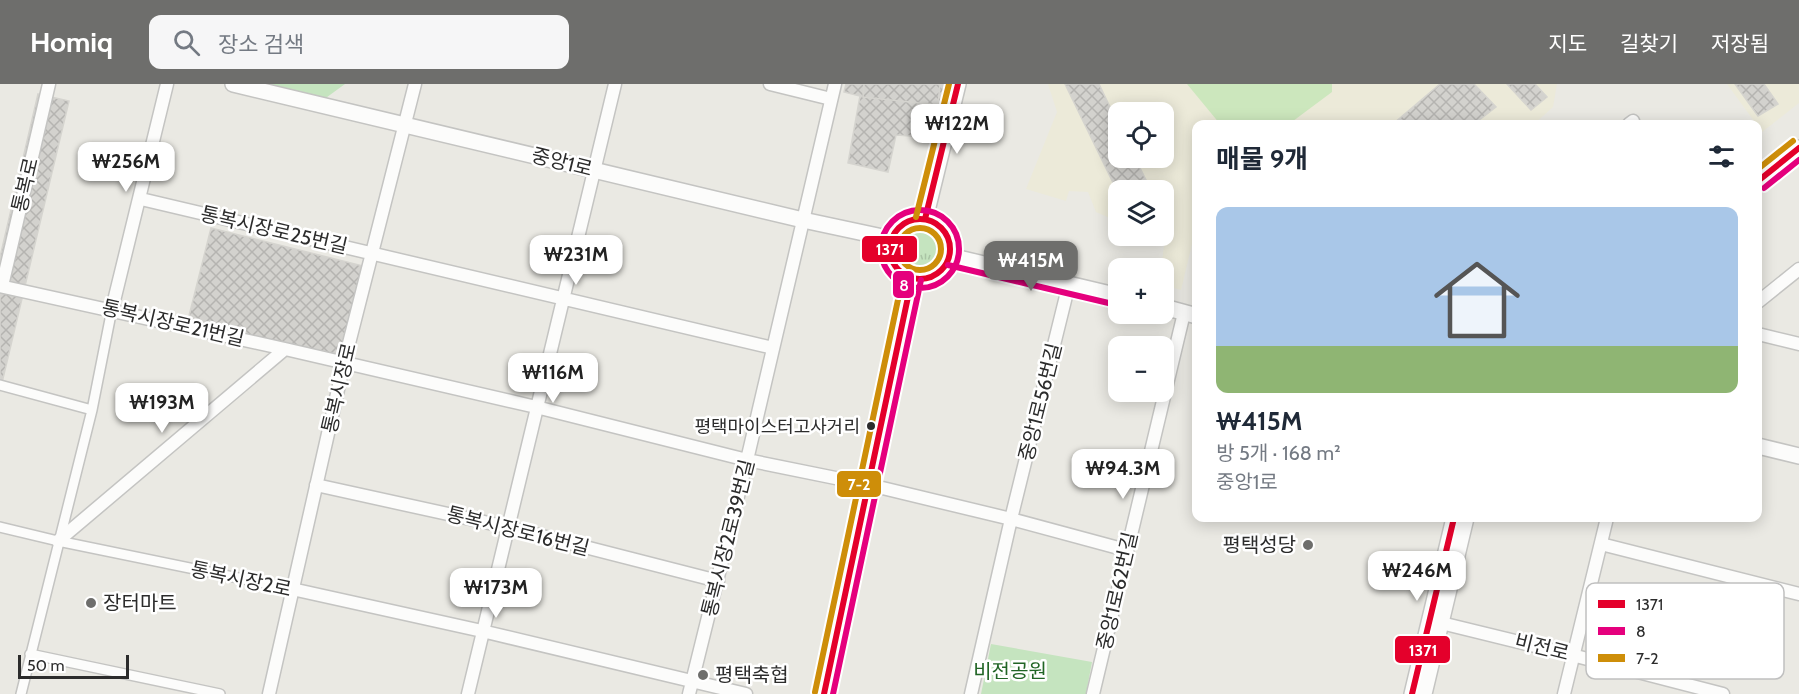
<!DOCTYPE html>
<html lang="ko">
<meta charset="utf-8">
<style>
body{margin:0;font-family:Cabin,"Noto Sans KR",sans-serif;background:#f6f6f7;color:#1f2937;height:100vh;display:flex;flex-direction:column;font-size:22px;white-space:nowrap}
*{box-sizing:border-box;margin:0}
p{font-size:20px;color:#747a83}
.icon{flex:none;width:33px;height:33px;fill:none;stroke:currentColor;stroke-width:2;stroke-linecap:round;stroke-linejoin:round}
.map{position:relative;flex:1;overflow:hidden}
.drawer{position:absolute;left:1192px;top:36px;width:570px;height:402px;display:flex;flex-direction:column;background:#fff;border-radius:12px;box-shadow:0 3px 15px #0003}
.drawer>*{flex:none}
.buttons{position:absolute;left:1108px;top:18px;display:grid;gap:12px}
.buttons a{display:grid;place-items:center;width:66px;height:66px;border-radius:12px;background:#fff;box-shadow:0 3px 15px #0003;font-size:30px}
.scale{position:absolute;left:18px;bottom:15px;width:111px;box-sizing:border-box;padding-left:6px;border:3px solid #2c2c2c;border-top:0;font-size:16px;line-height:21px;white-space:nowrap;color:#2c2c2c;-webkit-text-stroke:4px #fff;paint-order:stroke}
.price{position:absolute;translate:-50% -51px;padding:0 14px;border-radius:12px;background:#fff;color:#222;font-size:20px;line-height:39px;filter:drop-shadow(0 2px 3px #0008)}
.price::after{content:'';position:absolute;left:50%;top:36px;width:18px;height:14px;margin-left:-9px;background:inherit;clip-path:polygon(0 0,100% 0,50% 100%)}
.price.active{background:#6e6e6c;color:#fff}
ul{padding:0;list-style:none}
li{display:grid;align-content:center;gap:12px;height:318px;padding:0 24px}
li+li{border-top:2px solid #e0e1e3}
li span{display:grid;place-items:center;height:186px;border-radius:12px;color:#555}
li>.icon{margin-inline-start:auto}
span .icon{width:108px;height:108px;fill:#fffc;stroke-width:1}
li b{font-size:26px}
h2{display:flex;justify-content:space-between;align-items:center;height:72px;padding:0 24px;font-size:26px}
header{display:flex;align-items:center;gap:36px;box-sizing:border-box;height:84px;padding:0 30px;background:#6e6e6c;color:#fff}
header strong{font-size:28px}
nav{display:flex;gap:33px;margin-inline-start:auto;font-size:21px}
.search{width:420px;height:54px;background:#f6f6f7;display:flex;align-items:center;gap:15px;box-sizing:border-box;padding:0 21px;border-radius:12px;color:#747a83;font-size:22px}
.map>svg:first-child{display:block}
.education{fill:#ecead9;fill-rule:evenodd}
.grass{fill:url(#grass-tufts)}
.park{fill:#c5e4bf}
.pitch{fill:#cce7bd}
.building{fill:url(#building-cross-hatch);stroke:#d5d4cf;stroke-width:1.5}
.lines{fill:none;stroke-linecap:round;stroke-linejoin:round}
.pedestrian-casing{stroke:#c4c4c2;stroke-width:12}
.minor-casing{stroke:#c4c4c2;stroke-width:15}
.tertiary-casing{stroke:#c4c4c2;stroke-width:18}
.pedestrian{stroke:#fcfcfb;stroke-width:9}
.minor{stroke:#fcfcfb;stroke-width:12}
.tertiary{stroke:#fcfcfb;stroke-width:15}
.bus-1-casing{stroke:#fff;stroke-width:10}
.bus-2-casing{stroke:#fff;stroke-width:10}
.bus-3-casing{stroke:#fff;stroke-width:10}
.bus-1{stroke:#e4002b;stroke-width:6}
.bus-2{stroke:#e5007d;stroke-width:6}
.bus-3{stroke:#ce8e09;stroke-width:6}
.bus-dot{fill:#2c2c2c;stroke:#fff;stroke-width:2}
.poi-dot{fill:#6e6e6c;stroke:#fff;stroke-width:2}
.labels{text-anchor:middle;stroke-width:5;stroke-linejoin:round;paint-order:stroke}
.bus-label{font-size:18px;fill:#2c2c2c;stroke:#fff;text-anchor:end}
.street-label{font-size:20px;fill:#2c2c2c;stroke:#fff}
.poi-label{font-size:20px;fill:#2c2c2c;stroke:#fff;text-anchor:start}
.park-label{font-size:20px;fill:#216525;stroke:#fff}
.key{fill:#fff;stroke:#c0c0c0;stroke-width:1.5}
.key-label{font-size:16px;fill:#2c2c2c}
.line-badge{stroke:#fff;stroke-width:2}
.badge-label{font-size:16px;text-anchor:middle;font-weight:bold;fill:#fff}
</style>
<header>
<strong>Homiq</strong>
<div class="search"><svg class="icon" aria-label="search" viewBox="0 0 24 24"><circle cx="10" cy="10" r="6"/><path d="M15 15l6 6"/></svg>장소 검색</div>
<nav><a>지도</a><a>길찾기</a><a>저장됨</a></nav>
</header>
<div class="map">
<svg width="1799" height="610" viewBox="0 0 1799 610">
<defs>
<pattern id="grass-tufts" width="24" height="20" patternUnits="userSpaceOnUse" patternTransform="scale(1.5)"><rect width="24" height="20" fill="#c5e4bf"/><path d="M3 7l-1-3M5 7V3M7 7l1-3M15 17l-1-3M17 17v-4M19 17l1-3" fill="none" stroke="#a9c4a4"/></pattern>
<pattern id="building-cross-hatch" width="8" height="8" patternUnits="userSpaceOnUse" patternTransform="scale(1.5)"><rect width="8" height="8" fill="#d3d2ce"/><path d="M0 0l8 8M0 8l8-8" fill="none" stroke="#b5b4b1"/></pattern>
</defs>
<rect width="100%" height="100%" fill="#eae9e3"/>
<path class="education" d="M1048,0H1557L1553,23L1534,40H1197V160H1192L1181,206L1164,201V184H1161L1166,148L1164,147V106H1119V138L1096,128L1088,108L1069,107L1066,117L1026,105L1057,28ZM1119,28H1164V74H1119Z
M1727,0H1799V19L1762,48Z"/>
<path class="grass" d="M902 164a18 18 0 1 1 36 0a18 18 0 1 1-36 0Z"/>
<path class="park" d="M246,0H345L323,16Z
M991,560L1092,578L1086,610H981Z"/>
<path class="pitch" d="M1187,0H1332V8L1289,40H1220Z"/>
<path class="building" d="M846,0H949L939,54L896,51L888,88L848,79L860,12L844,8Z
M864,0H940L938,21L863,13Z
M1065,0H1099L1119,42V74H1135L1151,106H1119V111Z
M1440,0H1474L1496,23L1474,40H1393Z
M1507,0H1535L1547,13L1531,26Z
M1735,0H1764L1778,20L1758,32Z
M38,10L69,17L0,307V173Z
M211,144L363,182L340,273L188,236Z"/>
<g class="lines">
<defs>
<path id="pedestrian" d="M0,301L92,326
M0,443L58,457L292,505
M30,570L220,610
M21,610L92,326L112,225"/>
<path id="minor" d="M770,0L831,15
M1629,40L1633,37
M141,115L773,264
M0,202L285,265L536,323L747,376L870,401L1011,435L1126,466
M2,202L49,0
M1758,218L1799,185
M112,225L167,0
M1758,250L1799,260
M316,401L507,443L718,497
M58,457L285,265
M1601,460L1799,510
M292,505L482,547L746,610
M1433,537L1572,571L1723,610
M269,610L344,279L415,0
M468,610L615,0
M689,610L747,376L835,0
M971,610L1011,435L1069,200
M1093,610L1184,229
M1564,610L1607,434"/>
<path id="tertiary" d="M233,0L803,136L892,155
M1758,97L1799,64
M890 165a30 30 0 1 1 60 0a30 30 0 1 1-60 0Z
M925,135L958,0
M950,172L1119,212
M1164,223L1197,232
M1758,362L1799,372
M824,610L912,194
M1412,610L1454,434
M1424,610L1466,434"/>
</defs>
<use href="#pedestrian" class="pedestrian-casing"/>
<use href="#minor" class="minor-casing"/>
<use href="#tertiary" class="tertiary-casing"/>
<use href="#pedestrian" class="pedestrian"/>
<use href="#minor" class="minor"/>
<use href="#tertiary" class="tertiary"/>
<defs>
<path id="bus-1" d="M1758,97L1799,64
M890 165a30 30 0 1 1 60 0a30 30 0 1 1-60 0Z
M925,135L958,0
M824,610L912,194
M1412,610L1454,434"/>
<path id="bus-2" d="M1764,104L1799,76
M881 165a39 39 0 1 1 78 0a39 39 0 1 1-78 0Z
M948,181L1117,221
M833,610L921,196"/>
<path id="bus-3" d="M1758,85L1793,57
M916,133L949,0
M899 165a21 21 0 1 1 42 0a21 21 0 1 1-42 0Z
M815,608L903,192"/>
</defs>
<use href="#bus-1" class="bus-1-casing"/>
<use href="#bus-2" class="bus-2-casing"/>
<use href="#bus-3" class="bus-3-casing"/>
<use href="#bus-1" class="bus-1"/>
<use href="#bus-2" class="bus-2"/>
<use href="#bus-3" class="bus-3"/>
</g>
<circle class="bus-dot" cx="871" cy="342" r="5"/>
<g class="poi-dot">
<circle cx="1308" cy="461" r="6"/>
<circle cx="91" cy="519" r="6"/>
<circle cx="703" cy="591" r="6"/>
</g>
<g class="labels">
<g class="bus-label">
<text x="860" y="349">평택마이스터고사거리</text>
</g>
<g class="street-label">
<text transform="translate(562 78) rotate(14)" y="7">중앙1로</text>
<text transform="translate(25 101) rotate(-77)" y="7">통복로</text>
<text transform="translate(274 146) rotate(13)" y="7">통복시장로25번길</text>
<text transform="translate(173 239) rotate(13)" y="7">통복시장로21번길</text>
<text transform="translate(339 304) rotate(-77)" y="7">통복시장로</text>
<text transform="translate(1040 318) rotate(-76)" y="7">중앙1로56번길</text>
<text transform="translate(518 447) rotate(14)" y="7">통복시장로16번길</text>
<text transform="translate(728 454) rotate(-76)" y="7">통복시장2로39번길</text>
<text transform="translate(241 495) rotate(12)" y="7">통복시장2로</text>
<text transform="translate(1117 507) rotate(-77)" y="7">중앙1로62번길</text>
<text transform="translate(1542 563) rotate(14)" y="7">비전로</text>
</g>
<g class="poi-label">
<text x="1296" y="468" text-anchor="end">평택성당</text>
<text x="103" y="526">장터마트</text>
<text x="715" y="598">평택축협</text>
</g>
<g class="park-label">
<text x="1010" y="594">비전공원</text>
</g>
</g>
<rect x="1586" y="499" width="198" height="96" rx="9" class="key"/>
<rect x="1598" y="516" width="27" height="8" fill="#e4002b"/>
<rect x="1598" y="543" width="27" height="8" fill="#e5007d"/>
<rect x="1598" y="570" width="27" height="8" fill="#ce8e09"/>
<g class="key-label">
<text x="1636" y="526">1371</text>
<text x="1636" y="553">8</text>
<text x="1636" y="580">7-2</text>
</g>
<g class="line-badge">
<rect x="861" y="151" width="57" height="28" rx="6" fill="#e4002b"/>
<rect x="892" y="186" width="23" height="29" rx="6" fill="#e5007d"/>
<rect x="836" y="386" width="46" height="28" rx="6" fill="#ce8e09"/>
<rect x="1394" y="551" width="57" height="29" rx="6" fill="#e4002b"/>
</g>
<g class="badge-label">
<text x="890" y="171">1371</text>
<text x="904" y="207">8</text>
<text x="859" y="406">7-2</text>
<text x="1423" y="572">1371</text>
</g>
</svg>
<div class="buttons">
<a><svg class="icon" aria-label="locate" viewBox="0 0 24 24"><circle cx="12" cy="12" r="6"/><path d="M12 2v4M12 18v4M2 12h4M18 12h4"/></svg></a>
<a><svg class="icon" aria-label="layers" viewBox="0 0 24 24"><path d="M12 4l9 5-9 5-9-5zM3 14l9 5 9-5"/></svg></a>
<a>+</a>
<a>−</a>
</div>
<div class="scale">50 m</div>
<b class="price" style="left:957px;top:71px">₩122M</b>
<b class="price" style="left:126px;top:109px">₩256M</b>
<b class="price" style="left:576px;top:202px">₩231M</b>
<b class="price active" style="left:1031px;top:208px">₩415M</b>
<b class="price" style="left:553px;top:320px">₩116M</b>
<b class="price" style="left:162px;top:350px">₩193M</b>
<b class="price" style="left:1123px;top:416px">₩94.3M</b>
<b class="price" style="left:1417px;top:518px">₩246M</b>
<b class="price" style="left:496px;top:535px">₩173M</b>
<section class="drawer">
<h2>매물 9개<svg class="icon" aria-label="filters" viewBox="0 0 24 24"><path d="M4 7h16M4 17h16"/><circle cx="9" cy="7" r="2"/><circle cx="15" cy="17" r="2"/></svg></h2>
<ul>
<li><span style="background:linear-gradient(#a9c7e8 75%,#8fb573 0)"><svg class="icon" aria-label="home" viewBox="0 0 24 24"><path d="M3 11l9-7 9 7M6 9v11h12V9"/></svg></span><div><b>₩415M</b><p>방 5개 · 168 m²</p><p>중앙1로</p></div></li>
</ul>
</section>
</div>
